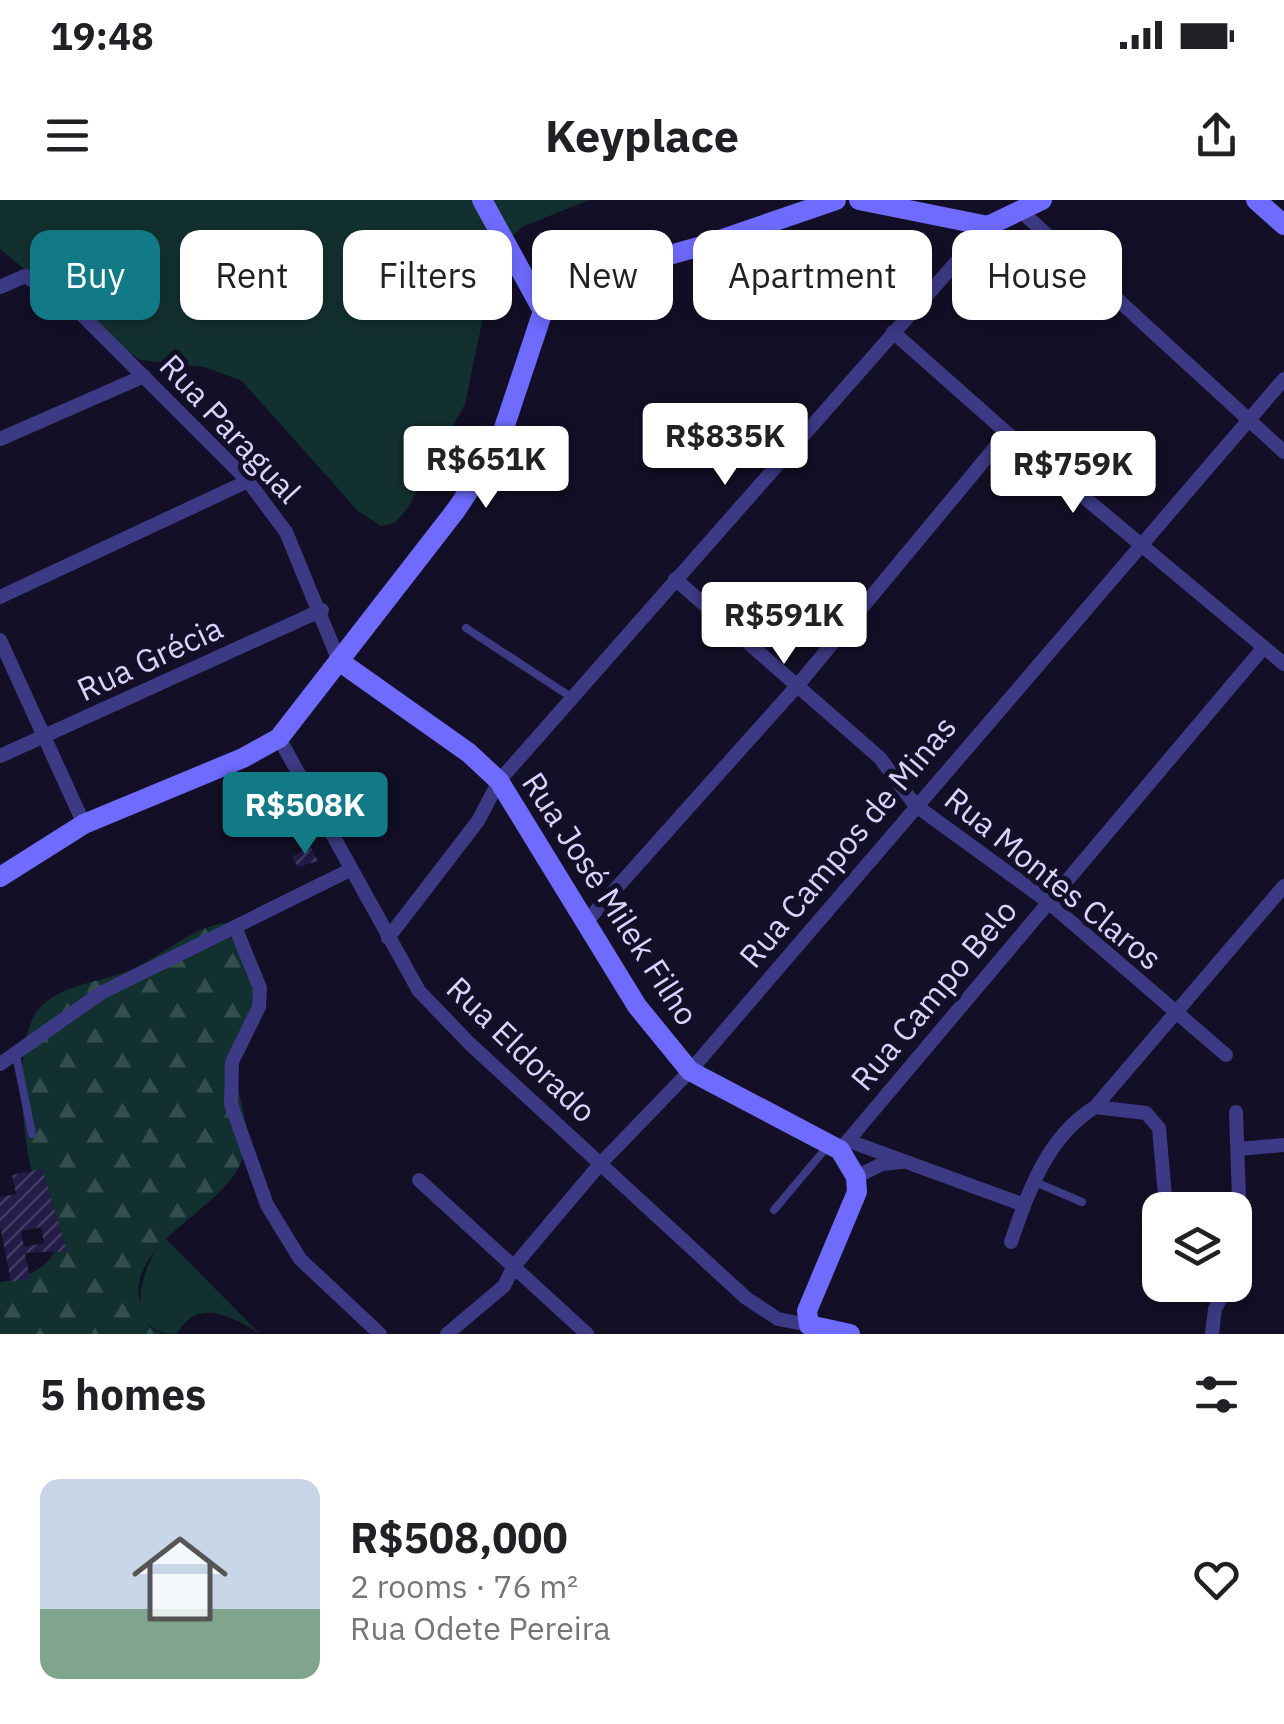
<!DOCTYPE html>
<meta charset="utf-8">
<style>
body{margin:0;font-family:"IBM Plex Sans",sans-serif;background:#f2f2f2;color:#202124;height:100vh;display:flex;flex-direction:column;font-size:38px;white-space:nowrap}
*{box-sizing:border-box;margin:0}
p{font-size:32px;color:#757577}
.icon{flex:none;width:55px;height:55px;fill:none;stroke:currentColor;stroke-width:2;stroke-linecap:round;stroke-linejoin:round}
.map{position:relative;height:1134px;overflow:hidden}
.sheet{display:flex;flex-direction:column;background:#fff;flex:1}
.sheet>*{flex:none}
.banner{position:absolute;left:30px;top:30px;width:1225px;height:90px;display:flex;gap:20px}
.controls{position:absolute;left:1142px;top:992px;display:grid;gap:20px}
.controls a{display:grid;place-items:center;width:110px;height:110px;border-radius:20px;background:#fff;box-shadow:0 5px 15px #0003;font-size:50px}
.price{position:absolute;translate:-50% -85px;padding:0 22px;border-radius:10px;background:#fff;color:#222;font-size:32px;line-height:65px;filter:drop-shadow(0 2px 5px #0008)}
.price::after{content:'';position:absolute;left:50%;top:60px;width:30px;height:22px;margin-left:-15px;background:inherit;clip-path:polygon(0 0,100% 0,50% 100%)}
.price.current{background:#127987;color:#fff}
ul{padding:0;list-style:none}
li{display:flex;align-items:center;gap:30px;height:250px;padding:0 40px}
li span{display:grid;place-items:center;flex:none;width:280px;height:200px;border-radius:20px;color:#555}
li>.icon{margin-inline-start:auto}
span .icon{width:120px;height:120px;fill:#fffc;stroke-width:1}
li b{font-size:42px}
h2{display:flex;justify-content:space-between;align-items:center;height:120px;padding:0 40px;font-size:42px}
.tag{padding:0 35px;border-radius:20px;background:#fff;box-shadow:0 5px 15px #0003;font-size:35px;line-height:90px}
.tag.current{background:#127987;color:#fff}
.status{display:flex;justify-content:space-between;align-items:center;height:70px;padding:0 50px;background:#fff;direction:ltr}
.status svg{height:28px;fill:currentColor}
header{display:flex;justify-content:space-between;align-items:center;height:130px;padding:0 40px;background:#fff;font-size:45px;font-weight:800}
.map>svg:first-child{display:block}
.green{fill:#12302f}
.forest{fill:url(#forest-firs)}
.building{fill:url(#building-hatch);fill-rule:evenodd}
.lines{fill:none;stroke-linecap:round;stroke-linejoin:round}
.lane{stroke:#3d3a85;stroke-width:8}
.street{stroke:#3d3a85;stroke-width:14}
.secondary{stroke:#6f6bff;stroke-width:20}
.labels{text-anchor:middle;stroke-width:10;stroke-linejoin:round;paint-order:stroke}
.street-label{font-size:32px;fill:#d9d4ff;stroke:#130f26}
</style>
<div class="status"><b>19:48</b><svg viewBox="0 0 49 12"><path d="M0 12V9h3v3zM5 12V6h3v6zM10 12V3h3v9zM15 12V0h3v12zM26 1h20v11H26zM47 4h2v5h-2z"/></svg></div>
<header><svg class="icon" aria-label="menu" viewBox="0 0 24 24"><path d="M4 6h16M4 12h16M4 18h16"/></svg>Keyplace<svg class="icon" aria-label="share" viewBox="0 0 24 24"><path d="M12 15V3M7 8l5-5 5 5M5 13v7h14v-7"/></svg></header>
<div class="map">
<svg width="1284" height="1134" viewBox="0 0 1284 1134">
<defs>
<pattern id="forest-firs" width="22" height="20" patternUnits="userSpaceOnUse" patternTransform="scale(2.5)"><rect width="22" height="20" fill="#12302f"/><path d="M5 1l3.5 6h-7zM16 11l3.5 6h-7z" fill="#344d4e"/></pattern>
<pattern id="building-hatch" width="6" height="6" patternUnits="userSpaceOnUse" patternTransform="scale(2.5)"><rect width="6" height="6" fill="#241b47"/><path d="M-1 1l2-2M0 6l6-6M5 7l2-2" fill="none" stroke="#433b63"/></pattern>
</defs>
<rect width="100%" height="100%" fill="#130f26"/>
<path class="green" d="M0,0H589L522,27L507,40L494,65L465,204L407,309L395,323L381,326L358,311L242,181L205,167L141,160L114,143L0,49Z
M165,1038L260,1134C234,1117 197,1096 177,1134C120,1134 140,1066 165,1038Z"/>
<path class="forest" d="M223,723L258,791C251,816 238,846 237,872C237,905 256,930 241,963C218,1015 116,1045 143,1114C147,1125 152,1131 163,1134H0V1082C21,1080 57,1067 56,1040C56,1020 39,994 33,975C22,938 13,840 38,810C59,784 99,783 128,771C161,757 187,730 223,723Z"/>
<path class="building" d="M310,646L318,661L298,667L292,657Z
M42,969L67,1051L25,1053L30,1078L11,1082L0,1026V997L16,994L12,975ZM41,1027L44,1043L24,1047L21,1031Z"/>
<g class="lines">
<path class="lane" d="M466,428L571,497
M16,855L32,934
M1035,982L1082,1002
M774,1010L827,947"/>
<path class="street" d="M1022,12L1284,252
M0,87L25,76L71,104L248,281L286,332L339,461
M71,104L111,65
M893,132L1007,233L1284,464
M0,239L144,176
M675,379L880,558L915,605L1047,701L1226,855
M0,397L248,281
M0,440L84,624
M279,538L419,791L470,844L746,1098L778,1119L809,1125
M0,556L322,410
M586,722L797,486L1007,233
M235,727L260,788L259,807L232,862L231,904L267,1005L300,1059L380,1134
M388,738L478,621L499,581L988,26
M0,864L101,793L350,670
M1095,907L1146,913L1159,928L1165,996
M1236,912L1240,1026
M849,941L1024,1005
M1238,949L1284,945
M840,950L1264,447
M856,977L882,964L901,962
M419,980L587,1134
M1011,1042C1029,990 1047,937 1095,907L1284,686
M447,1134L504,1086L514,1066L601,963L690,871L1284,179
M1212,1134L1215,1109L1228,1085"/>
<path class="secondary" d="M482,0L543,111
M859,0L988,26L1042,0
M1256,0L1284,25
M339,461L469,553L499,581L637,806L690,871L840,950L856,977L857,992L807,1111L809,1125L850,1134
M0,677L84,624L243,558L279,538L456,310L486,265L502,234L543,111L581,80L705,45L836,0"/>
</g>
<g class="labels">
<g class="street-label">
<text transform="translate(230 229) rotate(47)" y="11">Rua Paragual</text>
<text transform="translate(150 459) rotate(-25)" y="11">Rua Grécia</text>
<text transform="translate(848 642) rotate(-50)" y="11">Rua Campos de Minas</text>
<text transform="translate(1053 679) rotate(39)" y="11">Rua Montes Claros</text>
<text transform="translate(610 699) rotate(57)" y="11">Rua José Milek Filho</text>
<text transform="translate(934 795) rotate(-50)" y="11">Rua Campo Belo</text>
<text transform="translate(521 850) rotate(44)" y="11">Rua Eldorado</text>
</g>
</g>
</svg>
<div class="controls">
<a><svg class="icon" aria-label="layers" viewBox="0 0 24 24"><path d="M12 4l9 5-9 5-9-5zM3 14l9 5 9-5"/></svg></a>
</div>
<b class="price" style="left:725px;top:288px">R$835K</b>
<b class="price" style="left:486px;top:311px">R$651K</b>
<b class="price" style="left:1073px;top:316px">R$759K</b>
<b class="price" style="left:784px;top:467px">R$591K</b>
<b class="price current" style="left:305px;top:657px">R$508K</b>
<div class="banner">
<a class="tag current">Buy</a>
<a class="tag">Rent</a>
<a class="tag">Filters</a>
<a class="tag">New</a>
<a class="tag">Apartment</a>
<a class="tag">House</a>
</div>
</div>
<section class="sheet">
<h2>5 homes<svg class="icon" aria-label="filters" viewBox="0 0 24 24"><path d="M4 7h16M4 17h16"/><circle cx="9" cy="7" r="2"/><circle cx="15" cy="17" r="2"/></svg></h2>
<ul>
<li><span style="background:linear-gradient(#c9d6e8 65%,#7fa58c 0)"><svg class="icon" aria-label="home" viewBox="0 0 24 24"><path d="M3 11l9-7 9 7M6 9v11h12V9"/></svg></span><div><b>R$508,000</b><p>2 rooms · 76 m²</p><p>Rua Odete Pereira</p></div><svg class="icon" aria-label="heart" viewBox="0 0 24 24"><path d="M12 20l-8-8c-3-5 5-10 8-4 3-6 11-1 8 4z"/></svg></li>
</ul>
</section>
